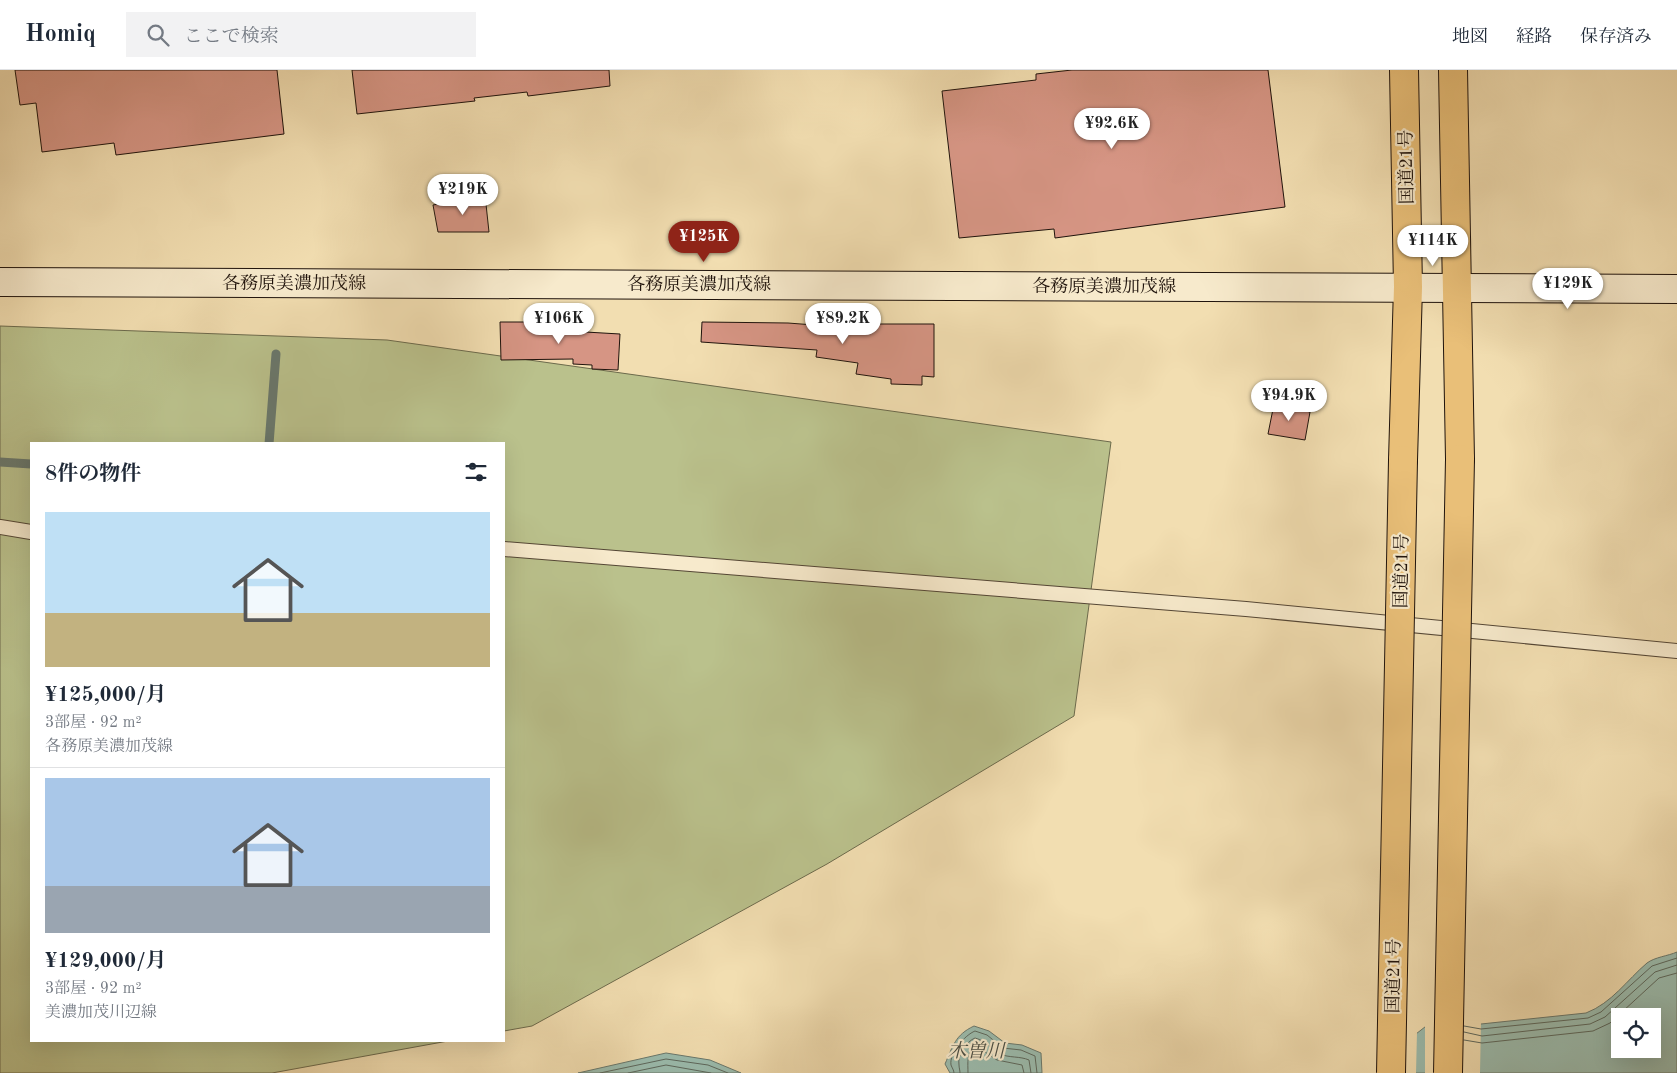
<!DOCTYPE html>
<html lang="ja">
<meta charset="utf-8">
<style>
body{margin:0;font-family:"Old Standard TT","Noto Serif JP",serif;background:#f2f2f3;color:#1f2937;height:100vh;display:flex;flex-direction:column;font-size:19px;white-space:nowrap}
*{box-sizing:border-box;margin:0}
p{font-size:16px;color:#747a83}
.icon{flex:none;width:28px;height:28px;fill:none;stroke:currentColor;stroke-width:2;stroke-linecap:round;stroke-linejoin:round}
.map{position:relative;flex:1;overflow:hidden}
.details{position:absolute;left:30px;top:372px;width:475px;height:600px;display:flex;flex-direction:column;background:#fff;border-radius:0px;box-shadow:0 5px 20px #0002}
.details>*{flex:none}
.controls{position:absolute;left:1611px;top:938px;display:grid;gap:10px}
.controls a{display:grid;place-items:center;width:50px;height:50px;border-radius:0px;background:#fff;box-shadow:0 5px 20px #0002;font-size:25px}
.price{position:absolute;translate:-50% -42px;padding:0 11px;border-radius:18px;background:#fff;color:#222;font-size:16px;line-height:32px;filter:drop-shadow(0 1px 2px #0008)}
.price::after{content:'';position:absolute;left:50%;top:30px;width:15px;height:11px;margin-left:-8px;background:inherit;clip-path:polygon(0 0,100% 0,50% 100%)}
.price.on{background:#8f2418;color:#fff}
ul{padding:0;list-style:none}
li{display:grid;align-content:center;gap:10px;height:265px;padding:0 15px}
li+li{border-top:1px solid #e0e1e3}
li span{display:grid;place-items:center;height:155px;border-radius:0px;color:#555}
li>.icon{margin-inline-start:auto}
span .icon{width:90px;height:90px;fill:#fffc;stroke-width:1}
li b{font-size:21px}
h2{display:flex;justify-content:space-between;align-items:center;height:60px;padding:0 15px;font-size:21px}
header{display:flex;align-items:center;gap:30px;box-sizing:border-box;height:70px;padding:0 25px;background:#fff;border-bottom:1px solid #e0e1e3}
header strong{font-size:24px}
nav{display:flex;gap:28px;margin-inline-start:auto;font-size:18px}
.search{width:350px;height:45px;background:#f2f2f3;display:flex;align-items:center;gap:12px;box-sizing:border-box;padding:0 18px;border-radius:0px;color:#747a83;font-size:19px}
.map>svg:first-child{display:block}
.green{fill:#bac18c;stroke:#6c6a4c}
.water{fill:#9bbcae;stroke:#69786d;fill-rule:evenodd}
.pier{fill:#f2deb1}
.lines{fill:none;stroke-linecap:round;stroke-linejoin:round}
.shore{stroke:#5d685d;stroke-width:1}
.stream{stroke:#69786d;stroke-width:9}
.building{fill:#d69584;stroke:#1f130c}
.service-casing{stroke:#544635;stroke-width:16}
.secondary-casing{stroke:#1f130c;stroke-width:30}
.trunk-casing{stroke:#1f130c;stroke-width:30}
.service{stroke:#f7eacc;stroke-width:14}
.secondary{stroke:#f7eacc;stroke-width:28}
.trunk{stroke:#e9bf78;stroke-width:28}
.trunk-bridge-casing{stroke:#1f130c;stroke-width:30;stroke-linecap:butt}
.trunk-bridge{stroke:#e9bf78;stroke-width:28}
.labels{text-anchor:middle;stroke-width:4.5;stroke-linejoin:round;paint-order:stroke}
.street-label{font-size:18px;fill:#1f130c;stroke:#f7eacc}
.water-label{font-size:19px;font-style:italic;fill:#4a4e45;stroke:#f7eacc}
</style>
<header>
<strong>Homiq</strong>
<div class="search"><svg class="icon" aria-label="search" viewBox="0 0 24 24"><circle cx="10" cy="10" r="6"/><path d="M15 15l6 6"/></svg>ここで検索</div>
<nav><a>地図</a><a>経路</a><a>保存済み</a></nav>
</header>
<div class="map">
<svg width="1677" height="1003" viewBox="0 0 1677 1003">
<rect width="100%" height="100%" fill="#f2deb1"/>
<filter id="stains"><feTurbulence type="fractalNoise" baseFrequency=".004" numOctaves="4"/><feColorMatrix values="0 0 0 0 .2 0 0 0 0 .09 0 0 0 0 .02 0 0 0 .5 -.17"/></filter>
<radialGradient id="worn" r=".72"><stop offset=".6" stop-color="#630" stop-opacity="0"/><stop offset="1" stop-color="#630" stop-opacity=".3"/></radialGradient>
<path class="green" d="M0,256L387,270L1111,372L1074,646L827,794L532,956L504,961V374H31V971H448L272,1003H0Z"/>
<path class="water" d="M1677,882V1003H1366L1430,953L1481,954L1586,943C1612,933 1627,910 1647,893C1655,887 1668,886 1677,882ZM1620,946H1652V979H1620Z
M974,956L989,961L1005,973L1022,975L1041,983L1042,1003H950L945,994C953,976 955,965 974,956Z
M666,983L710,990L741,1003H578Z"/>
<path class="pier" d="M1447,945L1481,952L1480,1003H1425V954Z
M1417,962L1416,1003H1363L1364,1001Z"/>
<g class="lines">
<path class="shore" d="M1464,956L1481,959L1588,948L1601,942L1652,896L1677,888
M1464,962L1482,966L1590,954L1605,947L1655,902L1677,895
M1464,970L1482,973L1593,961L1610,953L1659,908L1677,903
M600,1003L666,989L708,995L728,1003
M628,1003L666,995L711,1003
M954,1003C954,1000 952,998 951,995C949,983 965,965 975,961L987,965L1003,978L1021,980L1035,986L1037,1003
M960,1003C960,1000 959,998 959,995C957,985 967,971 975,968C986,971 991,979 1000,984C1009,988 1020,986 1029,990L1031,1003
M968,1003C968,992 966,983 976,976L997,990L1022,995L1024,1003"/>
<path class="stream" d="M269,374L276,284
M0,392L31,394"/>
</g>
<path class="building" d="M15,0H277L284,64L116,85L114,73L42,82L36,33L20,35Z
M352,0H609L610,16L528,26L527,22L474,28L475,31L357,44Z
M1072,0H1268L1285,137L1055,168L1054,159L959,168L942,21L1036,10V4Z
M485,125L489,162H438L433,135Z
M500,252H552L553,256H568V261L620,264L618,300L592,299V295L573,294V289L501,290Z
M702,252L788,253L827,256V252L863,258V254H934V307L922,306V315L891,314V309L856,304L858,293L816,287L817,280L701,272Z
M1274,334L1310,342L1305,370L1268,364Z"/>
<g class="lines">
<defs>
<path id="service" d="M0,457L31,462
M504,479L1246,539L1677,581"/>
<path id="secondary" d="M0,212L1677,219"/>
<path id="trunk" d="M1453,0L1460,389
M1403,390L1408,217L1404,0"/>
</defs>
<use href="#service" class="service-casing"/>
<use href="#secondary" class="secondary-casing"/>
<use href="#trunk" class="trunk-casing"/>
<use href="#service" class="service"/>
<use href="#secondary" class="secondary"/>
<use href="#trunk" class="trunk"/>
<defs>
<path id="trunk-bridge" d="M1391,1003L1403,390
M1448,1003L1460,389"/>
</defs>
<use href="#trunk-bridge" class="trunk-bridge-casing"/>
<use href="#trunk-bridge" class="trunk-bridge"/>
</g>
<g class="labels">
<g class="street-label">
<text transform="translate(1406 97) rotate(-91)" y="6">国道21号</text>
<text x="294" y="219">各務原美濃加茂線</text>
<text x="699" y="220">各務原美濃加茂線</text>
<text x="1104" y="222">各務原美濃加茂線</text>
<text transform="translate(1401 501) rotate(-89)" y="6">国道21号</text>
<text transform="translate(1393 906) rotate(-89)" y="6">国道21号</text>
</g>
<g class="water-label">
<text x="976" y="987">木曽川</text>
</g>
</g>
<rect width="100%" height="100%" filter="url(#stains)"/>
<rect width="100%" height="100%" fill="url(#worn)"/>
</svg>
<div class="controls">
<a><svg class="icon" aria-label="locate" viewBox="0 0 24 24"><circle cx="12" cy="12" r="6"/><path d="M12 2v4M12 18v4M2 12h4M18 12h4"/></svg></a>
</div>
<b class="price" style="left:1112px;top:80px">¥92.6K</b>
<b class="price" style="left:463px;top:146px">¥219K</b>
<b class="price on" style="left:704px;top:193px">¥125K</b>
<b class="price" style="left:1433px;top:197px">¥114K</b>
<b class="price" style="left:1568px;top:240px">¥129K</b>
<b class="price" style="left:559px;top:275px">¥106K</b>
<b class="price" style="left:843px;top:275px">¥89.2K</b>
<b class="price" style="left:1289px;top:352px">¥94.9K</b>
<section class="details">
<h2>8件の物件<svg class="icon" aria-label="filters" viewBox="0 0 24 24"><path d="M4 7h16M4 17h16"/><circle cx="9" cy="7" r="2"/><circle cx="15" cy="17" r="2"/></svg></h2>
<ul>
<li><span style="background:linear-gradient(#bfe0f5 65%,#c2b280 0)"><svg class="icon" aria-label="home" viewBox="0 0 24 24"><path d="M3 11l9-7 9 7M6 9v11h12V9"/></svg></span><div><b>¥125,000/月</b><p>3部屋 · 92 m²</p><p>各務原美濃加茂線</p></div></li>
<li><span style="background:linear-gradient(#a9c7e8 70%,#9aa5b1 0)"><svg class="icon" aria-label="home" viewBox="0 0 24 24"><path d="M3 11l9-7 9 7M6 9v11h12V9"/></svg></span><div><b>¥129,000/月</b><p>3部屋 · 92 m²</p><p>美濃加茂川辺線</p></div></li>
</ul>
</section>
</div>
